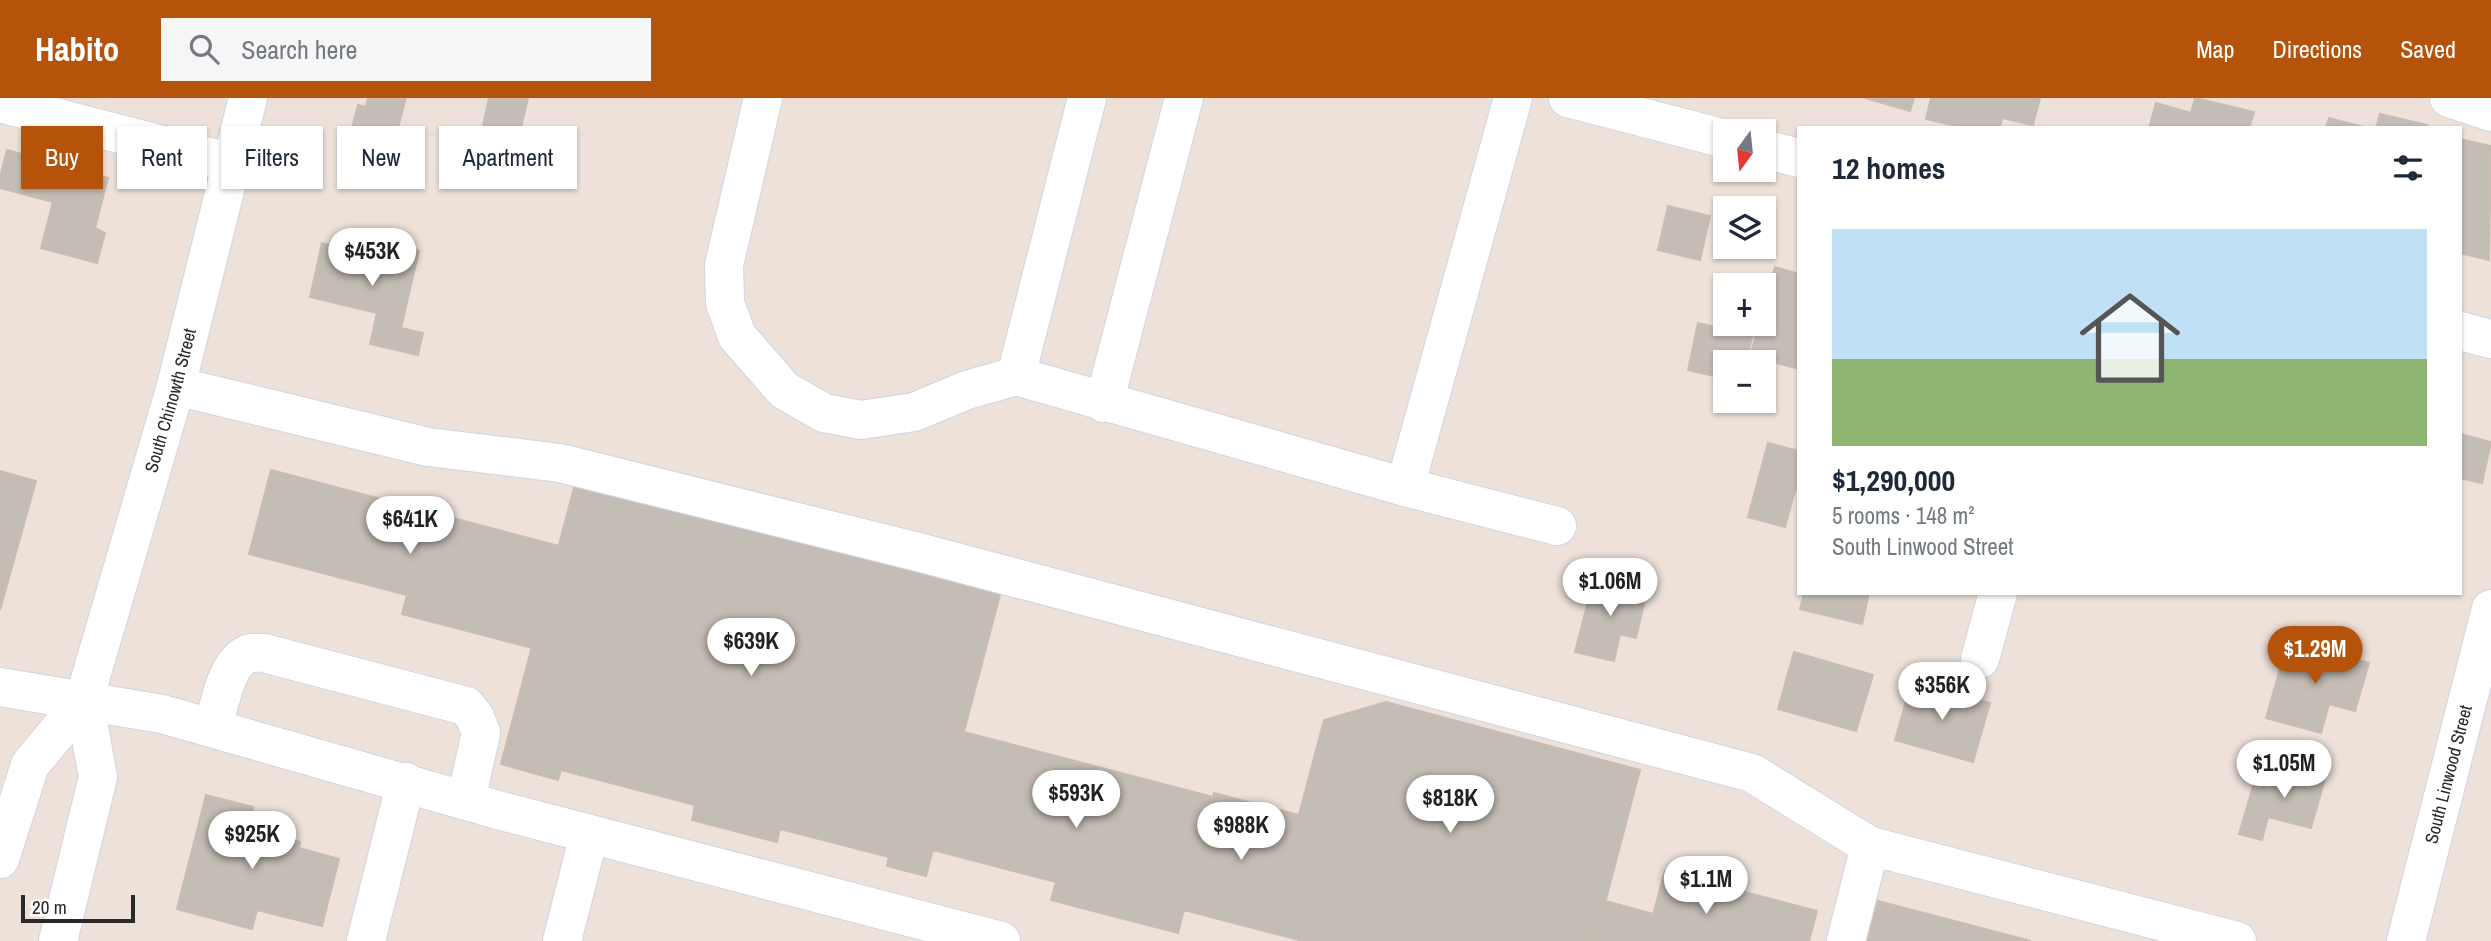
<!DOCTYPE html>
<meta charset="utf-8">
<style>
body{margin:0;font-family:"Archivo Narrow",sans-serif;background:#f6f6f7;color:#1f2937;height:100vh;display:flex;flex-direction:column;font-size:26px;white-space:nowrap}
*{box-sizing:border-box;margin:0}
p{font-size:23px;color:#747a83}
.icon{flex:none;width:38px;height:38px;fill:none;stroke:currentColor;stroke-width:2;stroke-linecap:round;stroke-linejoin:round}
.map{position:relative;flex:1;overflow:hidden}
.panel{position:absolute;left:1797px;top:28px;width:665px;height:469px;display:flex;flex-direction:column;background:#fff;border-radius:0px;box-shadow:0 2px 5px #0004}
.panel>*{flex:none}
.hud{position:absolute;left:21px;top:28px;width:665px;height:63px;display:flex;gap:14px}
.needle{width:46px;rotate:195deg}
.controls{position:absolute;left:1713px;top:21px;display:grid;gap:14px}
.controls a{display:grid;place-items:center;width:63px;height:63px;border-radius:0px;background:#fff;box-shadow:0 2px 5px #0004;font-size:35px}
.scale{position:absolute;left:21px;bottom:18px;width:114px;box-sizing:border-box;padding-left:7px;border:4px solid #292929;border-top:0;font-size:19px;line-height:24px;white-space:nowrap;color:#292929;-webkit-text-stroke:5px #fff;paint-order:stroke}
.price{position:absolute;translate:-50% -60px;padding:0 16px;border-radius:24px;background:#fff;color:#222;font-size:23px;line-height:46px;filter:drop-shadow(0 2px 4px #0008)}
.price::after{content:'';position:absolute;left:50%;top:42px;width:21px;height:16px;margin-left:-10px;background:inherit;clip-path:polygon(0 0,100% 0,50% 100%)}
.price.active{background:#b45309;color:#fff}
ul{padding:0;list-style:none}
li{display:grid;align-content:center;gap:14px;height:371px;padding:0 35px}
li span{display:grid;place-items:center;height:217px;border-radius:0px;color:#555}
li>.icon{margin-inline-start:auto}
span .icon{width:126px;height:126px;fill:#fffc;stroke-width:1}
li b{font-size:30px}
h2{display:flex;justify-content:space-between;align-items:center;height:84px;padding:0 35px;font-size:30px}
.pill{padding:0 24px;border-radius:0px;background:#fff;box-shadow:0 2px 5px #0004;font-size:24px;line-height:63px}
.pill.active{background:#b45309;color:#fff}
header{display:flex;align-items:center;gap:42px;box-sizing:border-box;height:98px;padding:0 35px;background:#b45309;color:#fff}
header strong{font-size:33px}
nav{display:flex;gap:38px;margin-inline-start:auto;font-size:24px}
.search{width:490px;height:63px;background:#f6f6f7;display:flex;align-items:center;gap:18px;box-sizing:border-box;padding:0 24px;border-radius:0px;color:#747a83;font-size:26px}
.map>svg:first-child{display:block}
.building{fill:#c4bdb5;stroke:#c9bdb3;stroke-width:2}
.lines{fill:none;stroke-linecap:round;stroke-linejoin:round}
.minor-casing{stroke:#ced6e4;stroke-width:40}
.minor{stroke:#fff;stroke-width:38}
.labels{text-anchor:middle;stroke-width:5;stroke-linejoin:round;paint-order:stroke}
.street-label{font-size:18px;fill:#292929;stroke:#fff}
</style>
<header>
<strong>Habito</strong>
<div class="search"><svg class="icon" aria-label="search" viewBox="0 0 24 24"><circle cx="10" cy="10" r="6"/><path d="M15 15l6 6"/></svg>Search here</div>
<nav><a>Map</a><a>Directions</a><a>Saved</a></nav>
</header>
<div class="map">
<svg width="2491" height="843" viewBox="0 0 2491 843">
<rect width="100%" height="100%" fill="#ede1d9"/>
<path class="building" d="M368,0H406L395,41L352,30L358,7L366,9Z
M489,0H528L515,54L479,46Z
M1865,0H1914L1910,13Z
M1931,0H2040L2033,27L2002,20L2000,30H1965L1926,21Z
M2195,0L2254,14L2249,30H2149L2156,5L2191,15Z
M2380,16L2427,27L2426,30H2376Z
M2329,20L2367,30H2326Z
M2460,41L2491,48L2489,162L2460,155Z
M7,52L108,80L95,130L105,135L97,165L41,150L53,104L0,90V79Z
M1668,108L1710,118L1700,162L1658,152Z
M370,142L419,153L401,230L423,235L418,257L370,246L377,215L310,199L322,145L366,156Z
M1775,169L1799,176V271L1750,258L1759,226H1764V208Z
M1698,225L1732,233L1734,226L1755,227L1746,264L1728,261L1723,280L1688,272Z
M2460,336L2491,344L2482,385L2460,380Z
M1768,345L1799,353V378L1785,429L1748,419Z
M271,372L559,448L532,550L402,516L407,497L249,456Z
M0,373L36,383L0,512Z
M575,386L1000,497L926,778L887,768L889,759L780,731L777,744L692,722L695,707L561,672L558,682L501,666Z
M1594,480L1647,493L1636,540L1620,536L1614,563L1575,554Z
M1804,495H1869L1862,526L1800,511Z
M2288,543L2369,565L2355,613L2329,606L2321,635L2266,620Z
M1794,554L1873,577L1856,633L1778,611Z
M1912,583L1990,605L1973,664L1895,642Z
M1386,604L1640,672L1595,843H1303L1268,834L1324,622Z
M964,634L1213,699L1178,835L1051,802L1056,784L933,752Z
M2277,664L2326,677L2311,730L2268,719L2262,742L2239,736L2254,685L2269,690Z
M1214,695L1299,717L1268,834L1184,812Z
M206,697L253,709L248,731L300,744L299,750L339,761L322,828L257,812L252,831L177,811Z
M1665,773L1817,813L1809,843H1595L1606,803L1653,816Z
M1878,803L2031,843H1867Z"/>
<g class="lines">
<defs>
<g id="minor">
<path d="M763,0L724,167L725,205L737,238L784,292L824,315L861,322L914,314L967,292L1016,278L1405,389L1557,428"/>
<path d="M1568,0L1726,41"/>
<path d="M2449,0L2491,14"/>
<path d="M0,5L232,65"/>
<path d="M1764,51L1799,60"/>
<path d="M2460,233L2491,241"/>
<path d="M1016,278L1087,0"/>
<path d="M176,288L428,349L560,365L918,454L1752,675L1870,748"/>
<path d="M1104,305L1184,0"/>
<path d="M1405,389L1513,0"/>
<path d="M1980,561L1998,495"/>
<path d="M0,589L162,616L498,712L1001,843"/>
<path d="M213,629C219,609 226,564 248,556C252,554 259,555 264,555L466,608L475,619L481,635L466,702"/>
<path id="s1" d="M0,761L30,667L84,602L176,288L248,0"/>
<path d="M58,843L98,679L84,602"/>
<path d="M366,843L406,684"/>
<path d="M562,843L589,737"/>
<path d="M1846,843L1870,748L2237,843"/>
<path id="s2" d="M2406,843L2491,511"/>
</g>
</defs>
<use href="#minor" class="minor-casing"/>
<use href="#minor" class="minor"/>
</g>
<g class="labels">
<g class="street-label">
<text dy="6" stroke="none"><textPath href="#s1" startOffset="495">South Chinowth Street</textPath></text>
<text dy="6" stroke="none"><textPath href="#s2" startOffset="172">South Linwood Street</textPath></text>
</g>
</g>
</svg>
<div class="controls">
<a><svg class="needle" viewBox="-14 -14 28 28"><path d="M0-13l5 13h-10z" fill="#e53935"/><path d="M0 13l5-13h-10z" fill="#747a83"/></svg></a>
<a><svg class="icon" aria-label="layers" viewBox="0 0 24 24"><path d="M12 4l9 5-9 5-9-5zM3 14l9 5 9-5"/></svg></a>
<a>+</a>
<a>−</a>
</div>
<div class="scale">20 m</div>
<b class="price" style="left:372px;top:190px">$453K</b>
<b class="price" style="left:410px;top:458px">$641K</b>
<b class="price" style="left:1610px;top:520px">$1.06M</b>
<b class="price" style="left:751px;top:580px">$639K</b>
<b class="price active" style="left:2315px;top:588px">$1.29M</b>
<b class="price" style="left:1942px;top:624px">$356K</b>
<b class="price" style="left:2284px;top:702px">$1.05M</b>
<b class="price" style="left:1076px;top:732px">$593K</b>
<b class="price" style="left:1450px;top:737px">$818K</b>
<b class="price" style="left:1241px;top:764px">$988K</b>
<b class="price" style="left:252px;top:773px">$925K</b>
<b class="price" style="left:1706px;top:818px">$1.1M</b>
<div class="hud">
<a class="pill active">Buy</a>
<a class="pill">Rent</a>
<a class="pill">Filters</a>
<a class="pill">New</a>
<a class="pill">Apartment</a>
</div>
<section class="panel">
<h2>12 homes<svg class="icon" aria-label="filters" viewBox="0 0 24 24"><path d="M4 7h16M4 17h16"/><circle cx="9" cy="7" r="2"/><circle cx="15" cy="17" r="2"/></svg></h2>
<ul>
<li><span style="background:linear-gradient(#bfe0f5 60%,#8fb573 0)"><svg class="icon" aria-label="home" viewBox="0 0 24 24"><path d="M3 11l9-7 9 7M6 9v11h12V9"/></svg></span><div><b>$1,290,000</b><p>5 rooms · 148 m²</p><p>South Linwood Street</p></div></li>
</ul>
</section>
</div>
